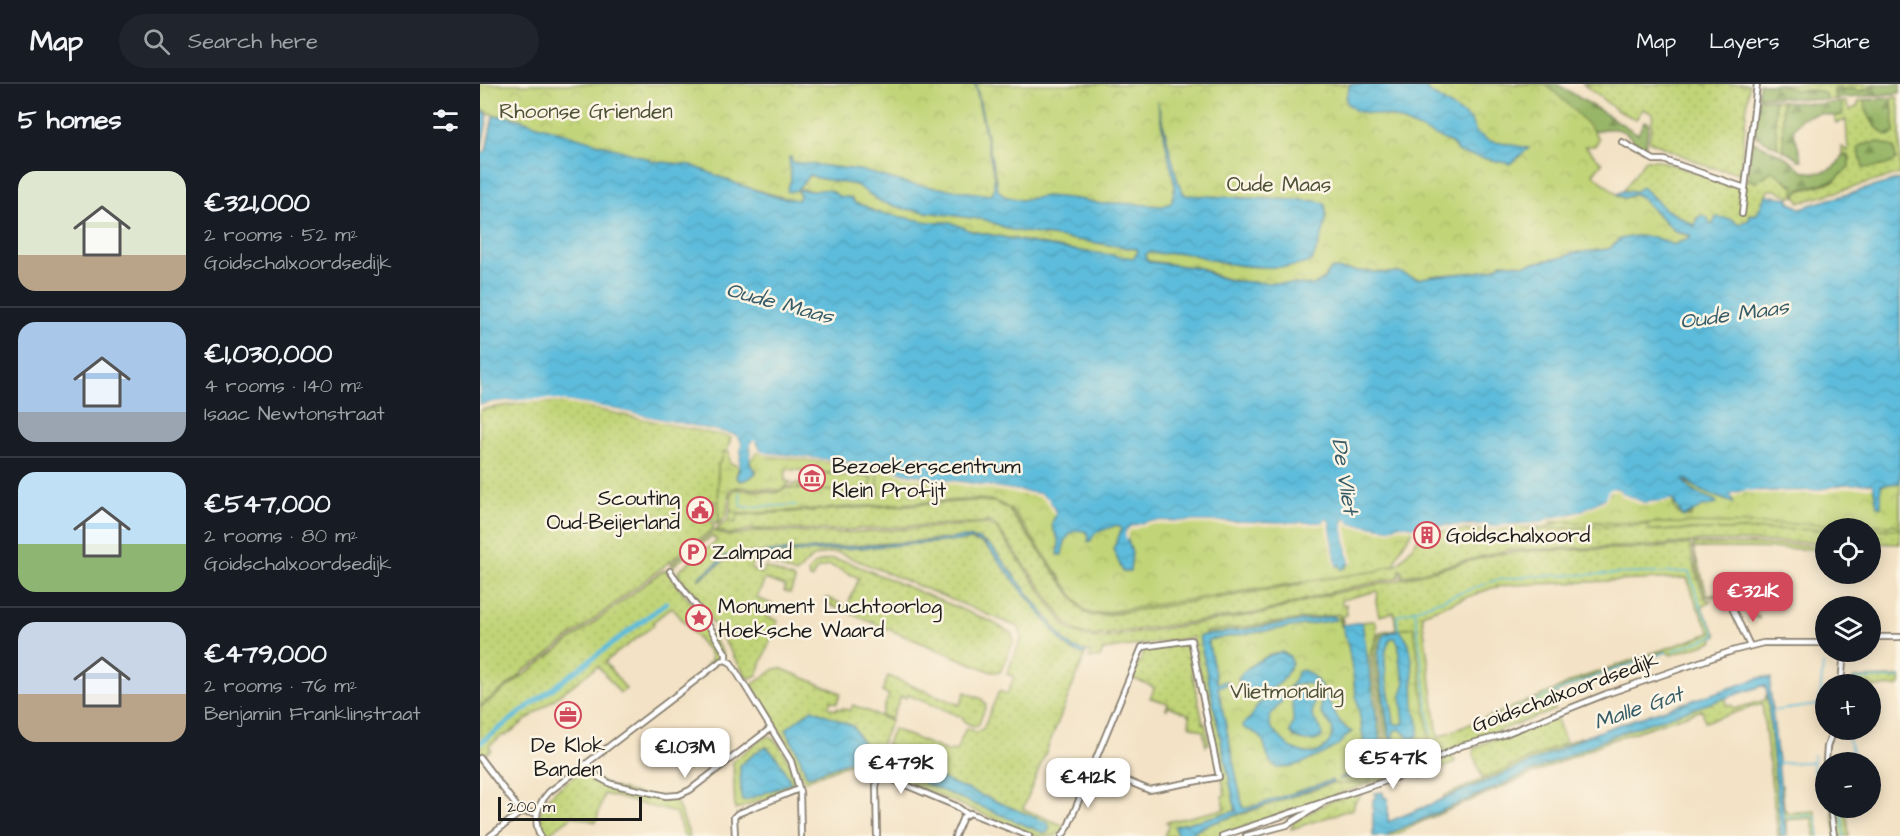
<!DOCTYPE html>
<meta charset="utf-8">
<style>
body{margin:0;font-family:"Architects Daughter",sans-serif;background:#20242c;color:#f1f3f6;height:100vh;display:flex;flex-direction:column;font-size:22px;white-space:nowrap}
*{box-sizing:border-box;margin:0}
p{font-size:20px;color:#9ea1a6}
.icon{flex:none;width:33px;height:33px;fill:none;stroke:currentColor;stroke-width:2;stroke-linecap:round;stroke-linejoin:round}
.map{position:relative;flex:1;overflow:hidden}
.drawer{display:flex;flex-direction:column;background:#171b24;width:480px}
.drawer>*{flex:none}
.buttons{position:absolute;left:1335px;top:434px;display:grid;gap:12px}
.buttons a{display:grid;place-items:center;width:66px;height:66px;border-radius:50%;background:#171b24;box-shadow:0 3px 15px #0003;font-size:30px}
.scale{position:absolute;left:18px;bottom:15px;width:144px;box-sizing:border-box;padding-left:6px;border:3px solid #1c1c1c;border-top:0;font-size:16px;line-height:21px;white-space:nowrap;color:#1c1c1c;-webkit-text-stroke:4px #fcf5e5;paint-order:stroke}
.price{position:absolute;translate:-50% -51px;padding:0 14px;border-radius:12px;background:#fff;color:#222;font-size:20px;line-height:39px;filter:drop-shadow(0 2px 3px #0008)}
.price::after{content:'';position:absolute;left:50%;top:36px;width:18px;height:14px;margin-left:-9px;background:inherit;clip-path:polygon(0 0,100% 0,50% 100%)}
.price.on{background:#d1495b;color:#fff}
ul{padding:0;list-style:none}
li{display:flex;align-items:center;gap:18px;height:150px;padding:0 18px}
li+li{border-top:2px solid #363941}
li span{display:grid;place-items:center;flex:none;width:168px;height:120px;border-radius:18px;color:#555}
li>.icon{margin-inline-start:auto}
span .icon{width:72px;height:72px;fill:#fffc;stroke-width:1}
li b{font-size:26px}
h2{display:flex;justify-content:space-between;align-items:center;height:72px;padding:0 18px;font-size:26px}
header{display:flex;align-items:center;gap:36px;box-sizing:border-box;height:84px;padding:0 30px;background:#171b24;border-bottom:2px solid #363941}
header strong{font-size:28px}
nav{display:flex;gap:33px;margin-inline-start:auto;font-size:21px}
.search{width:420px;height:54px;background:#20242c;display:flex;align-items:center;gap:15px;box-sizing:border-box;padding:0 21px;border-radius:33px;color:#9ea1a6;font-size:22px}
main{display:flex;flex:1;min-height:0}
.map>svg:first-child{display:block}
.grass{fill:url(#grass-dots);stroke:#6e784a;stroke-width:1.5;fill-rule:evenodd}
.forest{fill:url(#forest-firs);stroke:#5a6942;stroke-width:1.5}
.wetland{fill:url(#wetland-marsh);stroke:#6e784a;stroke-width:1.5}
.park{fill:url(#park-crowns);stroke:#6e784a;stroke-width:1.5}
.garden{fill:#c1d477;stroke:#6e784a;stroke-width:1.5}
.water{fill:url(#water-waves);stroke:#3c6c7c;stroke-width:1.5;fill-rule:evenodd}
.pier{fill:#f3e2c5}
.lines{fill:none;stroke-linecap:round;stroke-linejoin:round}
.stream{stroke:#5dbcdb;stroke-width:1.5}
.canal{stroke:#5dbcdb;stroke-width:5}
.street-casing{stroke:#887f70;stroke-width:8}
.street{stroke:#fff;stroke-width:4.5}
.labels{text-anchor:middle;stroke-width:5;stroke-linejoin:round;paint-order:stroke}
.park-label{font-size:21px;fill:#4e5337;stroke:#fcf5e5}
.poi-label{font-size:21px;fill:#1c1c1c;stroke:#fcf5e5;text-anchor:start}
.street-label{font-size:21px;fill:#1c1c1c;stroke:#fcf5e5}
.water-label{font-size:22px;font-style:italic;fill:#365c68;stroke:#fcf5e5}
</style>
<header>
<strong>Map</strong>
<div class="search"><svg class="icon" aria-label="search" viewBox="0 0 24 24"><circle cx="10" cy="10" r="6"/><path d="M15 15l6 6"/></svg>Search here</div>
<nav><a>Map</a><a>Layers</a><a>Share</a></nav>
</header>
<main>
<section class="drawer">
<h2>5 homes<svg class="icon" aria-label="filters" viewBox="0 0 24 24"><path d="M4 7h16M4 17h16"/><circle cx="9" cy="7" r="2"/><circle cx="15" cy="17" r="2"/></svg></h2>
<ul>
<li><span style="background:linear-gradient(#dfe7d0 70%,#b9a48a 0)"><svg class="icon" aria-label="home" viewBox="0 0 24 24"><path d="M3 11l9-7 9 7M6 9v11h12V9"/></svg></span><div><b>€321,000</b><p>2 rooms · 52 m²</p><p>Goidschalxoordsedijk</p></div></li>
<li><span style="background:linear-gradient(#a9c7e8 75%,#9aa5b1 0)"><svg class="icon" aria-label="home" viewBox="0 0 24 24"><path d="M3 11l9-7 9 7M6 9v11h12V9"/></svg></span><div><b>€1,030,000</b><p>4 rooms · 140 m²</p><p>Isaac Newtonstraat</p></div></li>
<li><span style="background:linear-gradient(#bfe0f5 60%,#8fb573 0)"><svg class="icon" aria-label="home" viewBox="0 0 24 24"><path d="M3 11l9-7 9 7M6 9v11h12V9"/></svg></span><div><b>€547,000</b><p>2 rooms · 80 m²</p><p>Goidschalxoordsedijk</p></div></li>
<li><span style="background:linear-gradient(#c9d6e8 60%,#b9a48a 0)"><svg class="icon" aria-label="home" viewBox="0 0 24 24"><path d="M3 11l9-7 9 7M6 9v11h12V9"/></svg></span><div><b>€479,000</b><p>2 rooms · 76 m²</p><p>Benjamin Franklinstraat</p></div></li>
</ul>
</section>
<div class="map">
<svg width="1420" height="752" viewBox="0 0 1420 752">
<defs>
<pattern id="grass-dots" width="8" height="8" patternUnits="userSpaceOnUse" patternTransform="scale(1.5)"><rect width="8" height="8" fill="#c1d477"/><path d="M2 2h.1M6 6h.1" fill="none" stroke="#a5b566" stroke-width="1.8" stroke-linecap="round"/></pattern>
<pattern id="forest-firs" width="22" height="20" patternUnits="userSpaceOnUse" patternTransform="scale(1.5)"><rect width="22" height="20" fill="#98b668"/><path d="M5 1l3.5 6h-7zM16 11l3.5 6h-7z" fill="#7b9355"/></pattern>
<pattern id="wetland-marsh" width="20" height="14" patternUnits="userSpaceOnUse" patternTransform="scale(1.5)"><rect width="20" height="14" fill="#c1d477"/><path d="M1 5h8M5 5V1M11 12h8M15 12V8" fill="none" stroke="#a5b566"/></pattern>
<pattern id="park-crowns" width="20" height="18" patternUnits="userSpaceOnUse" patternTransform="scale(1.5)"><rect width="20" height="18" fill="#c1d477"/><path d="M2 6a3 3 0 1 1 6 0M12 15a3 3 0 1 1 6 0" fill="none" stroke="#a5b566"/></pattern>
<pattern id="water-waves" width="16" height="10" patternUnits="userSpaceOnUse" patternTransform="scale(1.5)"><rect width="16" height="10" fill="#5dbcdb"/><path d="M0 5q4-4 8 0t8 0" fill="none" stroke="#50a1bb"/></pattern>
</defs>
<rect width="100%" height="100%" fill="#fcf5e5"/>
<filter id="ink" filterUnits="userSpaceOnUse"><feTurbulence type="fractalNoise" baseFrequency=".0167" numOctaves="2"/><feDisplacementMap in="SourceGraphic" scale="12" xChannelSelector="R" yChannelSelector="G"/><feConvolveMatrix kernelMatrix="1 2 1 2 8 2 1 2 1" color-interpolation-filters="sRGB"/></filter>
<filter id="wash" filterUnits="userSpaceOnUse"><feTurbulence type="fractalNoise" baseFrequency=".008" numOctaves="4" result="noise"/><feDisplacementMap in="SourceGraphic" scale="24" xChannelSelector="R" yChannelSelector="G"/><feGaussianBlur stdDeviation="1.35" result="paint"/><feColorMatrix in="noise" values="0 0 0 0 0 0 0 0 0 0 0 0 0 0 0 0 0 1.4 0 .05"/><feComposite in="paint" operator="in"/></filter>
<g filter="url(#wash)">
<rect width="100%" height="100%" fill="#f3e2c5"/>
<path class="grass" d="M1103,0H1269L1260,89L1229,83L1169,57L1173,30L1163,25L1156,35L1138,27Z
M1299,0H1396C1384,9 1369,8 1354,9L1356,15L1346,16C1342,1 1325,8 1312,6C1308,5 1303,2 1299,0Z
M1417,13L1420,28V90L1325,117L1319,118L1316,111L1309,114L1308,111L1296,106H1288L1277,130L1270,131V136L1259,140L1251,135L1231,141L1217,134L1215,142L1185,125L1168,108L1143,107L1165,76H1178L1264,105L1267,95L1284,93L1292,86L1314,103L1318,109L1319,107L1355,97L1370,75L1369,72L1362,71V63L1368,67L1366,36L1356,39L1354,32L1362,31L1361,18H1366L1369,26L1377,23L1379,17L1384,16L1388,30L1396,43L1412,31L1411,14Z
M1294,16L1302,17L1304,67L1297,63Z
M48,318H72L91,320L251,353L247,368H243V373L238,381L239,437L236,439L230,432L234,431V417H225V423L222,424V432H226L234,441L233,445L56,579L42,588L41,591L0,622V326Z
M495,417L516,418L528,425L604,528L620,532L815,502L822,500L821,498L912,482L919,479L942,449L947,447L1010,446L1037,443L1058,445L1169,441V446L1345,445L1346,458L1222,457L1173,462L1028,466L922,493V486L920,485L919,493L855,507L783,528L614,552L599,549L587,540L518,444L511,438L362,446L273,445L249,450L236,446L248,436L255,439L258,431Z
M508,440L516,444L586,543C598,552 609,555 623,554L785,529L850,510L923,495L1016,470L1048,467L1175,464L1210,460L1214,483L1224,513L1227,516H1231L1222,524L1237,551L1233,554L1234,557L1191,571L1186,567L1105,595L1076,609L1078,615L1071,618L1075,626L1007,651L1006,654L977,662L944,679L960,665L958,663L934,684L921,689L914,682L907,663L893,577V567L900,548L916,545L914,528L899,532L896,517L898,510L897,507L861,516L862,521L866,520L867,531L862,532L863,538L862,539L860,533L719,552L756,727L695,742L697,752H684L689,740L686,738L745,725L742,712L745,710L713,553L623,566L620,573L609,575L611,568L597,566L585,557L512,463L499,455L490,453L247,471L220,495L247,475L252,473L489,456L501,459L512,468L583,558C589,565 596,569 605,571L543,725L585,742L576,752H556L399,687L397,684L413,645L469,668L471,666L476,667L486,644L496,648L503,645L519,607L527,610L534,593L527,590L541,555V549L538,543L359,469C347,468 335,470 326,479C322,483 320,487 316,490L274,473L271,485L282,490L285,483L312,494L315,497L310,509L304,507L305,502L285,495L277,514L299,523L300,526L297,527L289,524L286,532L298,537L277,591L268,595L224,525L198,491L199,486L237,457L232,452L193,482L195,485L191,480L234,447L248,452L278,447L361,449ZM1207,494L1217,522L1231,549L1100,594L1073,607L958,653L942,530L1012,504L1030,501Z
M1390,445H1420V460L1391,459Z
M1213,460L1345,461L1346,465L1213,464L1228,512L1242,508L1279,533V535L1242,512L1226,513L1216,482Z
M353,475L368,478L512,538L531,549L534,556L520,588H512L500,583L345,519L347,514L367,522L379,494L349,481L336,486L332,495L329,493L328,488C333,479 343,476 353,475Z
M186,486L218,528L214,531L221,538L223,537L243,570L232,581L227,580L231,577V571L192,523L173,538L174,541L125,578L146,605L140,609L118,582L25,652L23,651L9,662L11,666L2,673L0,670V624L181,488Z
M893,537L896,538L897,551L890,572L903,656L912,685L908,693L737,752H706L727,741L889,687L899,685L903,676L882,538Z
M700,560C711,562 712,572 714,582L711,583L723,639H725L729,658L726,662L723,647L709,641L710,631L689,622L687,625H686L688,619L670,614L674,605L672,602L652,594L662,572L666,566Z
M300,584L361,609L357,619L351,617L348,623L356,626L357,624L361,626L362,624L370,627L373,621L411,637L392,682L368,680L326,697L323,695L311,665L272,601L295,585ZM373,642L381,657L388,677H369L329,692L326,690L320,674L306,645Z
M408,592L480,621L485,608L502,615L506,621L499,640L495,643L483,637L484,634L428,611L426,614L421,612L411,635L401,631L409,611L402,608Z
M1420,593V602L1391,603L1390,600H1372L1373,594Z
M1287,608L1301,752H1298L1282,620L1225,638L1222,626L1131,656L941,738C930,743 918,752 908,752V750L1125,655L1164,640L1245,614L1248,622L1252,621L1254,625L1285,616Z
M1076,633L1086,659L1003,695L993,670L994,668L993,666L1006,658L1045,646Z
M288,652C301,656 316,689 313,702L310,705L255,726L253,677L283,654ZM285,663L262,716L260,683L263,678Z
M971,669L975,677L972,680L942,694L928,691Z
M104,686C112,688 116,695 124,699C139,707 178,715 195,714L210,752H204L196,729L124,710L116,738L93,732L68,750L69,752H63C54,726 64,714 84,700C91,695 97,689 104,686Z
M1299,700L1302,701L1304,724L1308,729L1335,727L1339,752H1335L1332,734L1306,736L1307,752H1306Z
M885,706L875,718L873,725L811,745L813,739L846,719Z
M1352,723H1366L1369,752H1356Z"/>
<path class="forest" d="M1039,0H1077L1158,50L1164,37L1169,38L1166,59L1163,66C1157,63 1156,60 1152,55C1143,42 1128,44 1114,47L1105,62L1119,77Z
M1279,0H1299L1315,6L1341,7L1345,10L1346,16L1278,12Z
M1396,0H1420V9L1356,15L1354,5H1375L1378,8L1390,4Z
M1278,14L1294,16L1297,63L1273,51Z
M1411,14C1413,26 1415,38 1414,49L1410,52C1394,46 1387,31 1384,16Z
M1302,17L1339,20L1361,18L1363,28L1362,31L1354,32L1340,29L1321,34L1313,46L1322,76H1318L1317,73L1304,67Z
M1272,57C1283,63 1296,67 1307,74C1313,77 1317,83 1322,86C1337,93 1358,86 1362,71L1369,72V83L1355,96L1319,106L1316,111L1314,109V102L1292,87L1276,98L1267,95Z
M1397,58L1414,63L1416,76C1407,83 1394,83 1383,84L1378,64L1382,61Z"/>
<path class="wetland" d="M243,368H249L250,379L259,382L256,393L260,397L268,395L276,389V386L271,383L270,376L278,368L290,372L382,382L395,381L416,390L542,412L821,498L822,500L673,524L612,532L604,528L599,522L532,429C522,417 510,417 495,417L258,431L255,439L248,436L250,429L251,409L256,405L299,408L317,399H319V404L390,410L391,393L306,385L305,397L311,398L301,406L258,403L251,405C243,419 254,429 238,441L236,439L239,437L238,381L243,373Z
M1420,404V445L1169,446V441L1058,445L1048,443L1067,442L1097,433L1186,420L1194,417L1203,433C1210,432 1234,419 1238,413L1252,418Z
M1100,653L1102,654L1061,674L963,715L964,712Z"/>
<path class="park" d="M0,0H1065C1085,17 1104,34 1119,55L1115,62H1105L1122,79L1113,90L1140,113H1148L1155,110L1159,112L1195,148L1210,152L1211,153L1193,161L1140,156L1129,165L1093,169L1083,173L1044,181L1022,179L1013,185L997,188L953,192L938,195L912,189L851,185C845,191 843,199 833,201C800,199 752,204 724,185L585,165L394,128L365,116L324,105H321L318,108L322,115L320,118L172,77L28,32L14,31L0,25Z
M1420,367V441L1061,438C1086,432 1116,428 1130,404L1193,417L1195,426L1201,432L1211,433L1213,429L1206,398L1223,407L1251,418L1245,387Z
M397,385L556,410L663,435L919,439L934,444C927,458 918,464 915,480L896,487L613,530L607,528L601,523L536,430C523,419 513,415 496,415L262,430L251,427V411L253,407L256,405L296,409L306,404L399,410Z
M859,530L861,542H864L869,562L891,698L859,700L853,698L763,730L725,548Z
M934,543L949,656L952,664L919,676L908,650L895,573L902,548Z"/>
<path class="garden" d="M342,389L391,393L390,410L319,404V399L340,401Z"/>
<path class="water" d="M495,0H496L518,106L524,112L541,116L567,112L598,115L622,120L638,119L683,122L691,119L695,103L677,17L699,101L705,111L838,117L845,120C849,141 840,156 833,175C819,189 755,182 736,177C725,175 714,170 704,169C693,168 682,172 671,168L666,170V175L670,178L720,184L734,192L753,197L833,201C843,199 845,192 851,185L906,189L919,188L938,195L953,192L997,188L1013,185L1022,179L1044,181L1083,173L1093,169L1129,165L1140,155L1156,152L1174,153L1193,161L1210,154V151L1196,148L1159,112L1155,110L1144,114L1137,110L1143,107L1154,108L1162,103L1185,125L1215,142L1217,134L1222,131L1227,133L1231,141L1233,140L1236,133L1251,135L1259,140L1269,136L1270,131L1277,130L1286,111L1309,114V118L1320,124L1420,95V399L1401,401V422H1397L1393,401L1390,400L1363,401L1334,407H1261L1251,410L1253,419L1221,407L1206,396L1203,397L1214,408L1236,417L1237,420L1222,423L1203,433L1193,416L1164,419L1142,410L1141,407L1134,404L1125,415L1100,428L1084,432L1070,434L1062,439L1025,441L1011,443L1004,441L934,443L920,441L910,445L870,440L867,435H864L863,438L870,480L866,481V484L861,485L860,481L856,482L849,437L846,435L842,439L670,437L650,443L645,448L652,469L650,487L643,488L633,465L641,447V444L637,441L615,449L610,458H608L609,453L607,448C590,442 584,455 582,471H578C578,466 580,460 578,455C574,444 568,443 576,431C574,421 569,415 560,410L426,390L395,379L383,380L286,369L280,366L277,358H271L270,380L276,389L268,395L261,397L256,393L259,386L261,358L255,351C226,345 198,339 169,333C111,321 59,309 0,321V25L8,31L1,66L3,69L6,67L13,32H28L169,75L172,77L211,81L260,101L297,113L318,116L320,112L318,108L320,106C325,105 330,108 335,107C344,105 351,104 358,112L371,114L375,119L385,122L395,128L449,138H470L491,147L585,165L654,174L658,167L656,165L531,146L506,136L425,125L401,118L376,101L337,94L330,91L317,106L309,108L307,107L311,95L309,73H311L312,78L380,86L430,100L511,111L514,105V92Z
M870,0H941L952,10L990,35L996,48L1009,57L1049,64L1030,80L984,70L978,68L972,59L912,33L876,27L867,19L866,14Z
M486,453L499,455L512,463L585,557L594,564L607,568L603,570L595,568L585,561L510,466L504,460L493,456L252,473L246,475L219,495V493L247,471L450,457Z
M855,532L856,536L728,556L737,599L748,597L749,600L738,603L763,724H768L852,696L853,698L727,741L706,752H697L695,742L756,727L719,552Z
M882,538L903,677L902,683L900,685V689L892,690L891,687H884L859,696V694L888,683L868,561L862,541Z
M920,546C921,549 924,551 926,554C934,566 933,606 934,621C934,632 943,642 937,653C928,658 926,649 919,645L914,647L913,652L921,666H930L948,659L951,663L920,675L909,651L898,577V569L904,550ZM911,554H915L919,561V575L925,598L921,611L924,639L919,641L914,639C912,617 897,572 911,554Z
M802,568L810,573L812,580C808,585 806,592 802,597C791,608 774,612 761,603L758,594C767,582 788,570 802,568Z
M823,586C849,596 849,637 872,648C865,651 864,656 858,661C845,670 814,685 798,684C777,673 796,653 765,645L762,641L771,633L779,619C795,614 814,606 817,588ZM822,599C846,601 839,610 841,629C844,634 850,638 852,644C855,654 844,667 835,669C827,671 818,667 812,664C804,659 798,650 791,644C787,630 794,629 801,618C808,608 807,602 822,599Z
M1283,593L1291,594L1290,605L1306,752H1301L1287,609L1285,601L1142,648L908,750V752H893V716L896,713L895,709L903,708L904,713L908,715V738L1061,674L1102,654L1137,641Z
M823,606L831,608L835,613L832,632C836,640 845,644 841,654C831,660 816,657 810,648C810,647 813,639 813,638C814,624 806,615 823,606Z
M332,625L373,642L381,657L390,665L391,669L388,677H369L329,692L326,690L320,674L306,645Z
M287,663L299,676L311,699L264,717L261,714L260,681L282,664Z
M410,673L568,739L570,743L568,748L564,749L407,684L406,680Z"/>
<path class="pier" d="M50,315H72L128,324L255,351L261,358L259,382H257L256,378L258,359L257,356L252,353L128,327L72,318L37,319L0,324V321L15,318Z
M275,356L280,366L286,369L383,380L395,379L426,390L560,410L569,415L576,431L573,430L567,418L559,413L426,393L395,381L382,382L286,371L277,368L274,359L273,372L270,376L271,358Z
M1387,400L1393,401V404H1363L1347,409L1330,410L1286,411L1264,408L1252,414L1251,410L1266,406L1286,408L1334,407L1363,401Z
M1134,404L1141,407L1143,410L1164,419L1191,416L1194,417L1166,422L1155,419L1141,412L1139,408L1133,407L1130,408L1126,417L1097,432L1070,437L1064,442L1025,444L1011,446L1004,444L934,446L920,444L909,448L869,443L866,440L873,479L870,480L863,440L865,434L868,435L870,440L910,445L920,441L934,443L1004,441L1011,443L1025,441L1062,439L1070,434L1084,432L1100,428L1125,415L1128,406Z
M846,435L849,437L856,482L855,484L845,439L842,442L670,440L649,447L647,457L645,451L646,447L650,443L670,437L842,439Z"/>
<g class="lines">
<path class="stream" d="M260,408L261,421L264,423L316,421
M935,526L951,650
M918,548L917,532L1016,496L1050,492L1209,488L1221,524L1236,551L1192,567
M1373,600L1374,595L1420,594
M1291,627L1338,621L1340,615L1343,580
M1001,641L1100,598L1187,568
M1366,645C1366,657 1375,665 1373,678
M1298,679L1333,678
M1333,688L1334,671
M1361,723L1364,752
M1304,733L1335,731L1339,752"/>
<path class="canal" d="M0,659L186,519"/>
</g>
</g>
<g filter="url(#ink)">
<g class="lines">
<defs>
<path id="street" d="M1142,58L1174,76H1184L1265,104
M1262,130L1277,0
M190,487L220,527L246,570V576L251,579L311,677L320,708L321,752
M1253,526L1270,562
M1390,553H1420
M1361,600L1364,567
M0,674L41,728
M1346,678L1347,663L1353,645
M107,679L118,693L131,700L186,712L199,711L210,706L291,644
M400,694L394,684L401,668
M1350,723L1354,752
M10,752L41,728L57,729
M60,752C53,736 57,721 69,708L241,577L246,576
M255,752L254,733L257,730L319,705
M397,752L396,702L398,696L402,693L409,694L476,722L487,730
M475,752L483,733L490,729L549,752
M582,752L587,745L662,563L711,556L739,693L669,706L613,683
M742,752L924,691L981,662L1020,652L1126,610L1252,567L1283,559H1346
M766,752L807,741L840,721"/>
</defs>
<use href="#street" class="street-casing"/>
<use href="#street" class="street"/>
</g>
</g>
<defs>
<symbol id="museum-ring" viewBox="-11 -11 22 22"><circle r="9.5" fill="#fcf5e5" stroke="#d1495b" stroke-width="1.5"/><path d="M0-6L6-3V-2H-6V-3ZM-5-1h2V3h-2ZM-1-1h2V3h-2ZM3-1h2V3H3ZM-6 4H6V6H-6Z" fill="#d1495b"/></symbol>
<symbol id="civic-ring" viewBox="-11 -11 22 22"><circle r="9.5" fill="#fcf5e5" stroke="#d1495b" stroke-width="1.5"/><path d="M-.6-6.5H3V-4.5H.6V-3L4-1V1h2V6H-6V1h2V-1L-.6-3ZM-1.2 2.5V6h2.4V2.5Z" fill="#d1495b"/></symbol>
<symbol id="building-ring" viewBox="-11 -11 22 22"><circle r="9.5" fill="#fcf5e5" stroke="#d1495b" stroke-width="1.5"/><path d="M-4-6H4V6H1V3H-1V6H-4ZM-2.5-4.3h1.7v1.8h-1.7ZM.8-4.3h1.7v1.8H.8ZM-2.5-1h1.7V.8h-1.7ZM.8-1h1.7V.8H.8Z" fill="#d1495b"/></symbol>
<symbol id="parking-ring" viewBox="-11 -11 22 22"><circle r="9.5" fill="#fcf5e5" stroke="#d1495b" stroke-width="1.5"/><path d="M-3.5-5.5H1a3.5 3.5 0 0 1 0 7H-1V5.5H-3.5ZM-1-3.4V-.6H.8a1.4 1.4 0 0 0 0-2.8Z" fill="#d1495b"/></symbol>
<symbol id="sight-ring" viewBox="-11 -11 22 22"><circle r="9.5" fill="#fcf5e5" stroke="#d1495b" stroke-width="1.5"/><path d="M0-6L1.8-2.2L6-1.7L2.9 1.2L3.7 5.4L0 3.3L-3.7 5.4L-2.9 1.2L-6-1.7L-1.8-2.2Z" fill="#d1495b"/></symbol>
<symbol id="office-ring" viewBox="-11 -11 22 22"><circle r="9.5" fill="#fcf5e5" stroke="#d1495b" stroke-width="1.5"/><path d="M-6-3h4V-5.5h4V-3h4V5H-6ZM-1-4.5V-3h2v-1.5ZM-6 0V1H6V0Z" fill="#d1495b"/></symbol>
</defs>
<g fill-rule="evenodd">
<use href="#museum-ring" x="317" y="379" width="30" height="30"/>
<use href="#civic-ring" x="205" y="411" width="30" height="30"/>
<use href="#building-ring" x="932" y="436" width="30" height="30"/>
<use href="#parking-ring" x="198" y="453" width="30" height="30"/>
<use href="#sight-ring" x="204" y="519" width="30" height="30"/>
<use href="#office-ring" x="73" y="616" width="30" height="30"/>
</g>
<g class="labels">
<g class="park-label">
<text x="106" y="34">Rhoonse Grienden</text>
<text x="799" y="107">Oude Maas</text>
<text x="807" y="614">Vlietmonding</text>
</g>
<g class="poi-label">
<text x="352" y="389">Bezoekerscentrum<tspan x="352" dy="24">Klein Profijt</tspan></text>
<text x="200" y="421" text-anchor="end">Scouting<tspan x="200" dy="24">Oud-Beijerland</tspan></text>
<text x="966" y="458">Goidschalxoord</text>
<text x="232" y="475">Zalmpad</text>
<text x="238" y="529">Monument Luchtoorlog<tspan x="238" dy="24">Hoeksche Waard</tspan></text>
<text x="88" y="668" text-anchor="middle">De Klok<tspan x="88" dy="24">Banden</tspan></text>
</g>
<g class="street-label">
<text transform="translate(1085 608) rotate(-20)" y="7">Goidschalxoordsedijk</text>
</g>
<g class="water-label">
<text transform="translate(300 218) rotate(15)" y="8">Oude Maas</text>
<text transform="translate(1254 229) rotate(-8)" y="8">Oude Maas</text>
<text transform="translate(866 392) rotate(81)" y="8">De Vliet</text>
<text transform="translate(1158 623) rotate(-19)" y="8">Malle Gat</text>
</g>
</g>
</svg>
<div class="buttons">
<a><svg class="icon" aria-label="locate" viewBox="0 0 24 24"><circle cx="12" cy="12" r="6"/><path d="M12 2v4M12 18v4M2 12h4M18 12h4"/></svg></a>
<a><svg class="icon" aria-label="layers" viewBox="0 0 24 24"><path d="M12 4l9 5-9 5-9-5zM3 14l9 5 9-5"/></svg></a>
<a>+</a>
<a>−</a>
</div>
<div class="scale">200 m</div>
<b class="price on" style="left:1273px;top:539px">€321K</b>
<b class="price" style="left:205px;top:695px">€1.03M</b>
<b class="price" style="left:913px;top:706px">€547K</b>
<b class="price" style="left:421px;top:711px">€479K</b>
<b class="price" style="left:608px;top:725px">€412K</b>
</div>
</main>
